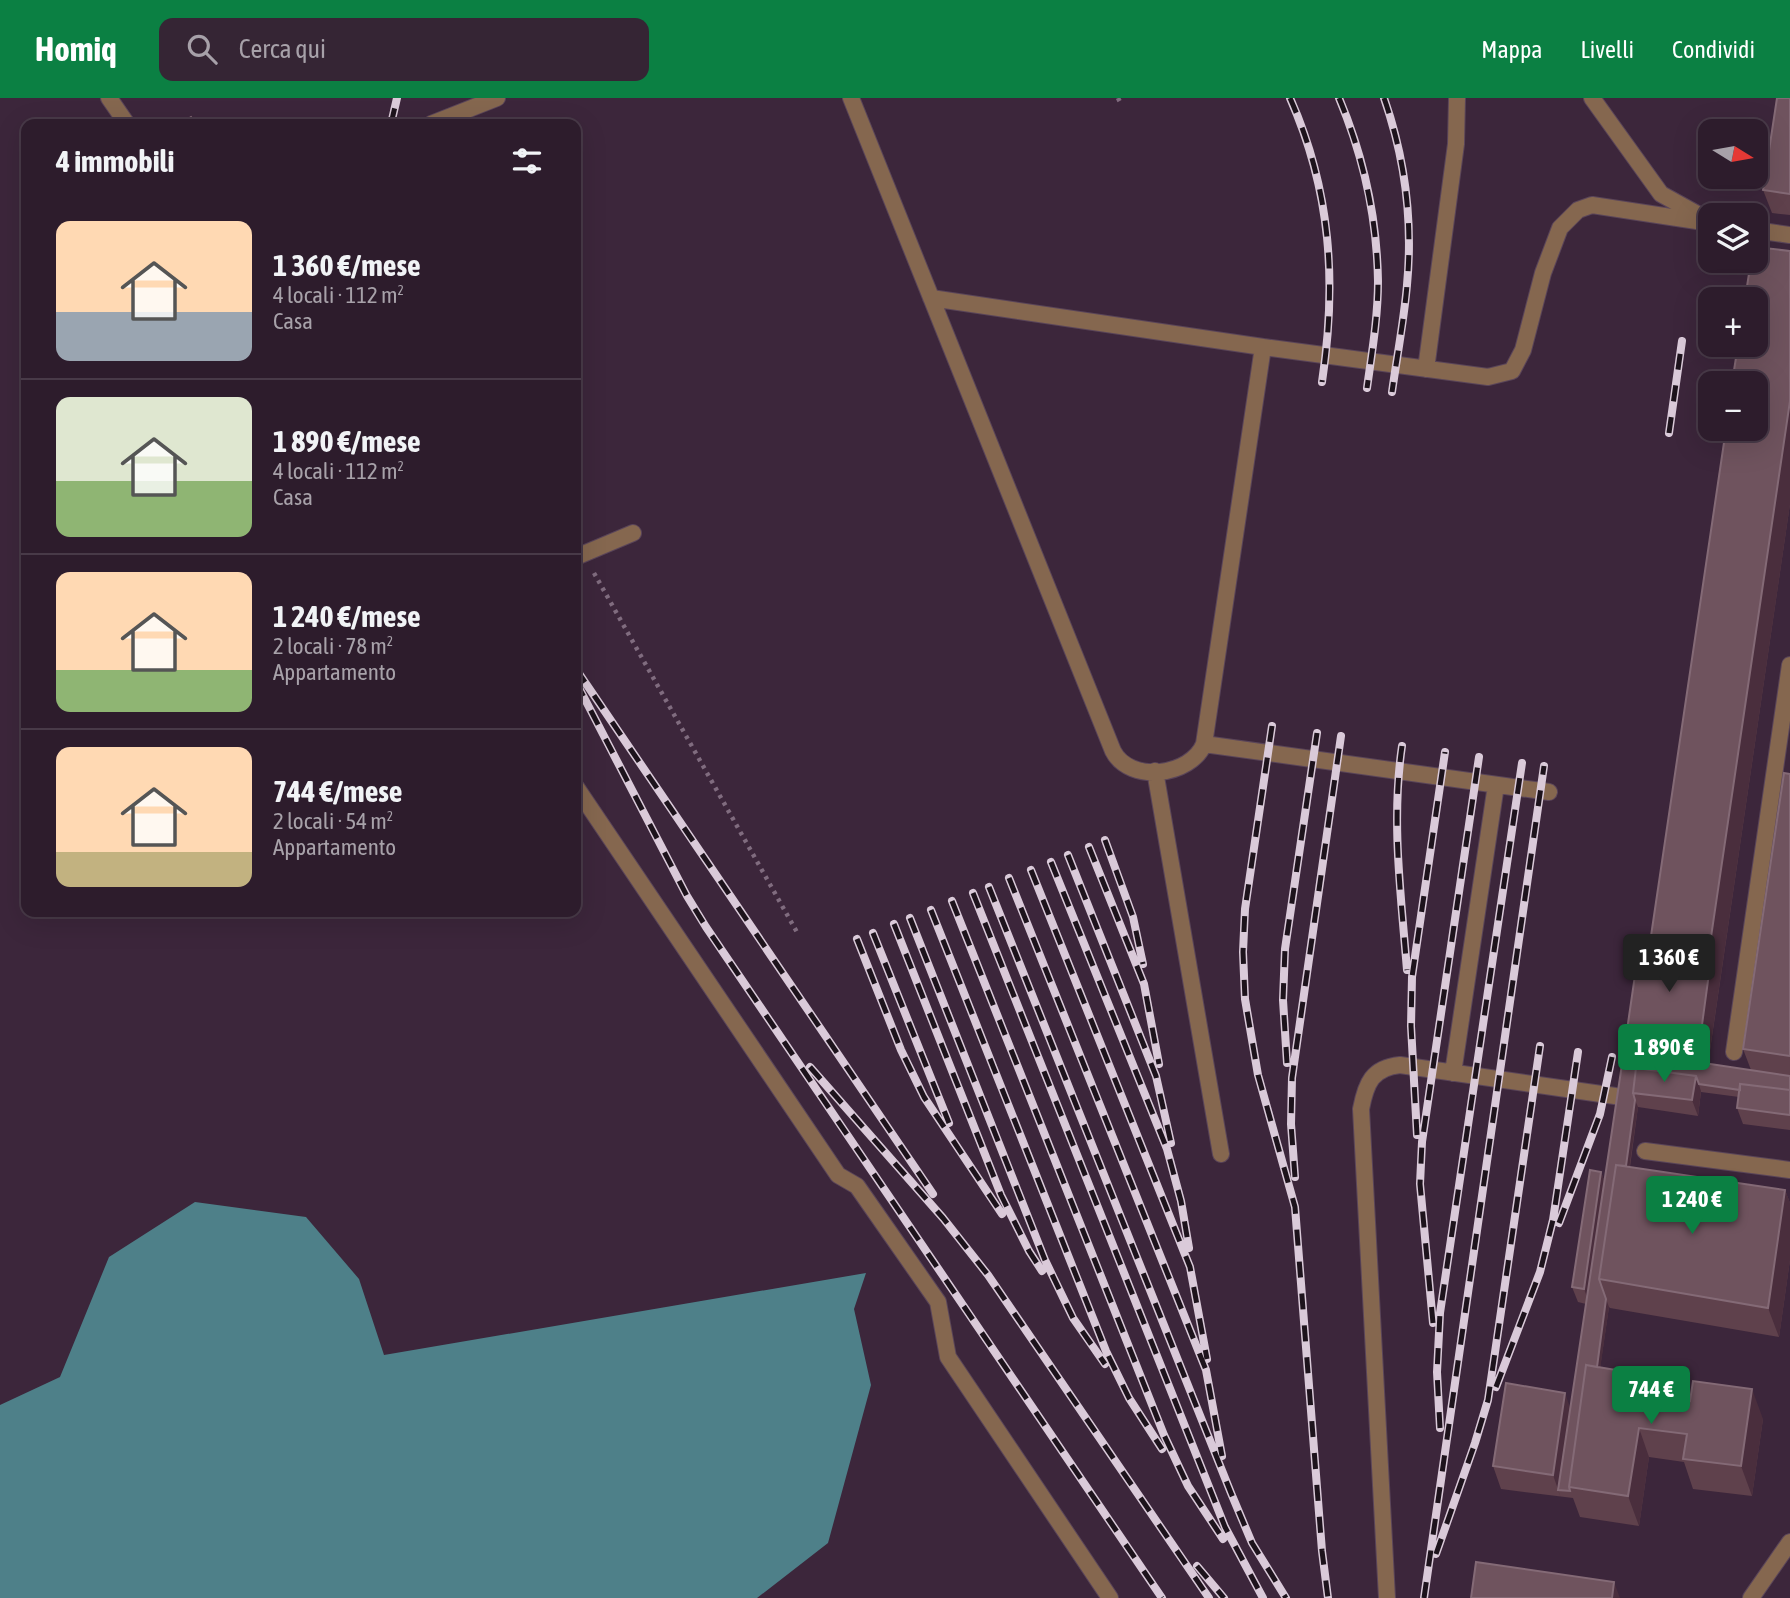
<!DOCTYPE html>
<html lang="it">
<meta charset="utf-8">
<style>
body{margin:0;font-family:"Asap Condensed",sans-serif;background:#352534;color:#f1f3f6;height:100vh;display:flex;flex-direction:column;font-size:26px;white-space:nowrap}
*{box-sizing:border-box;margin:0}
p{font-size:23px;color:#a7a1a9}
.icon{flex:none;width:38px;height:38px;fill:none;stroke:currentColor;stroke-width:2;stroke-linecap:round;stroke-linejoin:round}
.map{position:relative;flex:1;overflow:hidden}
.panel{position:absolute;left:21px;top:21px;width:560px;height:798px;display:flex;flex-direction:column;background:#2d1c2c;border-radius:14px;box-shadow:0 7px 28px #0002,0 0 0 2px #483a48}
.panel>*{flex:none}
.needle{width:46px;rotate:101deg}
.controls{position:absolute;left:1698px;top:21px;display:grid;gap:14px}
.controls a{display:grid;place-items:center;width:70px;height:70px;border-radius:14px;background:#2d1c2c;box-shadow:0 7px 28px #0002,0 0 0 2px #483a48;font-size:35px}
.price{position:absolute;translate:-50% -60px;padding:0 16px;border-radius:7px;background:#0b8043;color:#fff;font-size:23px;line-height:46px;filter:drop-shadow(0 2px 4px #0008)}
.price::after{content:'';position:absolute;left:50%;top:42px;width:21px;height:16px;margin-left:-10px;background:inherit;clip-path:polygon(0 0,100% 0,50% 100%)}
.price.on{background:#222;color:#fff}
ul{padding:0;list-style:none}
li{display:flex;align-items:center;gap:21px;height:175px;padding:0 35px}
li+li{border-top:2px solid #483a48}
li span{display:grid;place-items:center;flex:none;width:196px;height:140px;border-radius:14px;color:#555}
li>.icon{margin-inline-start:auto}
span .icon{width:84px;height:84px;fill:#fffc;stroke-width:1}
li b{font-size:30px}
h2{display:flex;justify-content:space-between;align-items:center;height:84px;padding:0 35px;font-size:30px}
header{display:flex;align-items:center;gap:42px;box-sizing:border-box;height:98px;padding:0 35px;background:#0b8043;color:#fff}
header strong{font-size:33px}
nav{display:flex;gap:38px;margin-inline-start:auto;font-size:24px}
.search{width:490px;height:63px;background:#352534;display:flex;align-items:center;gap:18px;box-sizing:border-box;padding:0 24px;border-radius:14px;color:#a7a1a9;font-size:26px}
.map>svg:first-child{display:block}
.water{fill:#4e8089}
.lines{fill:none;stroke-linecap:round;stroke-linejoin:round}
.service-casing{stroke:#5a4559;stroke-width:18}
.path{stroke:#806c7f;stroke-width:4.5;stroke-dasharray:3.5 5;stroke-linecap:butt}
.service{stroke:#85674f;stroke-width:16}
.rail-casing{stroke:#dacad9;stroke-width:8}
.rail{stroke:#1d131c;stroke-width:5;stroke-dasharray:16;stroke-linecap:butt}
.wall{fill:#5f414c}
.shaded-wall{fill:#4a2e3d}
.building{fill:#6f535e;stroke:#846a76;stroke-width:2}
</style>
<header>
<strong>Homiq</strong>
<div class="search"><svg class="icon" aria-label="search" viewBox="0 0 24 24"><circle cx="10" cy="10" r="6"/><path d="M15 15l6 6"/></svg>Cerca qui</div>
<nav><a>Mappa</a><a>Livelli</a><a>Condividi</a></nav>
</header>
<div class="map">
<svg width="1790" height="1500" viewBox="0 0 1790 1500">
<rect width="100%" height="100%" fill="#3c263b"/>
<path class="water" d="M195,1104L306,1119L359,1181L384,1257L866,1175L854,1211L871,1287L828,1445L757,1500H0V1307L60,1279L109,1159Z"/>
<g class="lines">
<defs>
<path id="service" d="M109,0L127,26
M851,0L1113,653C1130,686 1191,678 1204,646L1263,249
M1592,0L1661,96L1699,117
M431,26L497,0
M1755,132L1790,137
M931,200L1263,249L1488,279L1512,273L1523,252L1543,175L1560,130L1578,112L1592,107L1710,125
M1426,271L1456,46L1457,0
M576,459L633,435
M1204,646L1549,694
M1155,673L1221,1056
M576,689L838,1077L857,1088L938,1204L948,1259L1110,1500
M1734,954L1790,567
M1453,975L1496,687
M1645,1053L1790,1072
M1387,1500L1361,1011C1366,985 1372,970 1400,967L1615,998
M1751,1500L1790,1444"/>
</defs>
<use href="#service" class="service-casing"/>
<path class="path" d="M1118,0L1120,4
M594,475L798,836"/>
<use href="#service" class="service"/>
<defs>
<path id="rail" d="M1290,0C1331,92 1337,185 1322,284
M1339,0C1363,57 1377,121 1378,183C1378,219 1372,254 1367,290
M1384,0C1405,60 1413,123 1407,187C1404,222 1397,258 1392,294
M391,26L397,0
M1669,335L1682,243
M576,571L933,1096
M576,584L687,798L706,829L1162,1500
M1272,628L1245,811L1243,854L1245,901L1258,977L1295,1109L1322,1453L1328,1500
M1402,648C1391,723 1401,797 1407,872
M1105,742L1133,819L1143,866
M1089,749L1144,886L1159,966
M1068,757L1156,978L1171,1045
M1051,764L1167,1051L1181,1103L1189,1150
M1031,772L1190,1169L1207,1261
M1009,780L1206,1272L1222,1358
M989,789L1231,1395L1252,1445L1286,1500
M973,795L1225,1429L1263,1500
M952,803L1164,1337L1188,1388L1223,1441
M931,812L1106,1253L1129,1300L1162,1351
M910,820L1045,1162L1073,1220L1105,1266
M894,826L1001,1097L1029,1153L1042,1173
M873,835L949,1025
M857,841L901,952L924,999L1002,1116
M1287,965L1283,902L1285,851L1317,635
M810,969L943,1120L988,1177L1209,1500
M1417,1037L1411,928L1412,879L1445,654
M1295,1079L1291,1026L1292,980L1341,638
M1559,1125L1600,1016L1612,959
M1433,1225L1420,1086L1422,1044L1479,659
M1496,1289L1540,1174L1553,1122L1578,954
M1440,1330L1437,1274L1440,1215L1522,665
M1436,1456L1475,1345L1488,1302L1540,948
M1197,1468L1224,1500
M1424,1500L1544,668"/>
</defs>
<use href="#rail" class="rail-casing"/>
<use href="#rail" class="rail"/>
</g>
<path class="wall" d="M1790,0V117L1772,115L1763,92Z
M1790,153V406L1708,966L1751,972L1743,951L1790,676V1032L1743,1026L1737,1010L1739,999L1701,994L1698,1018L1638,1009L1630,1069L1785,1092L1790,1105V1162L1779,1239L1610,1210L1609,1209L1600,1270L1653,1297L1763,1321L1752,1398L1693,1391L1684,1364L1649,1359L1639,1428L1580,1419L1573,1400L1501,1391L1493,1368L1570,1311L1586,1206L1578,1204L1572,1189L1601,1074L1604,1082L1632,954L1626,939L1653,845L1651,838Z"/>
<path class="shaded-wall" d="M1790,303V406L1707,972L1699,949L1712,853L1710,846Z
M1696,978L1701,993L1698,1018L1692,1002Z
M1635,1002L1638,1009L1613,1183L1609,1182Z
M1601,1074L1607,1089L1590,1207L1584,1191Z
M1785,1092L1790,1105V1162L1779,1239L1768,1210Z
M1606,1201L1609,1209L1583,1391H1579Z
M1646,1277L1656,1307L1644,1296Z
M1752,1291L1763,1321L1752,1398L1741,1368Z
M1565,1295L1573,1318L1558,1392L1561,1400L1553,1377Z
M1639,1330L1649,1359L1639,1428L1628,1398Z
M1614,1484L1620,1500H1612Z"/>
<path class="building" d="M1777,0H1790V96L1763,92Z
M191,19L196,26H180Z
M1755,149L1790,153V303L1710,846L1651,838L1726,331H1755V285H1732L1738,247H1755V201H1745L1751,163H1755Z
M1784,675L1790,676V958L1743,951Z
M1640,843L1712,853L1699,949L1626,939Z
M1624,953L1790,978V992L1740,986V992L1699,986L1696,978L1636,970L1633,995L1635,1002L1626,1068L1616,1067L1599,1181L1606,1201L1597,1269L1586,1267L1569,1389L1570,1393L1558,1392Z
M1636,970L1696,978L1692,1002L1633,995Z
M1740,986L1790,992V1017L1737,1010Z
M1616,1067L1785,1092L1768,1210L1599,1181Z
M1590,1072L1601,1074L1584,1191L1572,1189Z
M1586,1267L1646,1277L1644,1296L1690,1303L1693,1283L1752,1291L1741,1368L1683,1361L1687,1336L1639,1330L1628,1398L1569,1389Z
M1506,1285L1565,1295L1553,1377L1493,1368Z
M1476,1464L1614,1484L1612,1500H1471Z"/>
</svg>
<div class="controls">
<a><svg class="needle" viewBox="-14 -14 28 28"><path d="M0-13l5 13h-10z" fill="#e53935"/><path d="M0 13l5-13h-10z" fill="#a7a1a9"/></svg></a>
<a><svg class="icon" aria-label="layers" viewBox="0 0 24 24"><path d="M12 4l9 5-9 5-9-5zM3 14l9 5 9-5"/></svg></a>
<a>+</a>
<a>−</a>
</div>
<b class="price on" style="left:1669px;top:896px">1 360 €</b>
<b class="price" style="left:1664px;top:986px">1 890 €</b>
<b class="price" style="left:1692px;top:1138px">1 240 €</b>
<b class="price" style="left:1651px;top:1328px">744 €</b>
<section class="panel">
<h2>4 immobili<svg class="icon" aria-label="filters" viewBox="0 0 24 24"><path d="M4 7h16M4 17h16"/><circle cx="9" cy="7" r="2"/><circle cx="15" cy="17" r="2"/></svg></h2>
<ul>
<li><span style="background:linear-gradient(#ffd9b3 65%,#9aa5b1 0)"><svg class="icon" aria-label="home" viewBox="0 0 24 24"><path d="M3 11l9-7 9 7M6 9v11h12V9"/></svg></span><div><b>1 360 €/mese</b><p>4 locali · 112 m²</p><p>Casa</p></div></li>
<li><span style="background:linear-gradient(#dfe7d0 60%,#8fb573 0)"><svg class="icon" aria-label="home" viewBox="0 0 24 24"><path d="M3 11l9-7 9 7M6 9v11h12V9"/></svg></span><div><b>1 890 €/mese</b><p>4 locali · 112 m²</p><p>Casa</p></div></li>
<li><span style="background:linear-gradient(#ffd9b3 70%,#8fb573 0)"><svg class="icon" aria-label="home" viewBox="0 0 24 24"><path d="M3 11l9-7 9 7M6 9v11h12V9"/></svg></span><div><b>1 240 €/mese</b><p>2 locali · 78 m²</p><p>Appartamento</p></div></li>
<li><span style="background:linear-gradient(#ffd9b3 75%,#c2b280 0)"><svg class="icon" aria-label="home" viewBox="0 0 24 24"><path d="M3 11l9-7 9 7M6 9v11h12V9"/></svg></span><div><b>744 €/mese</b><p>2 locali · 54 m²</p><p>Appartamento</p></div></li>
</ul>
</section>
</div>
